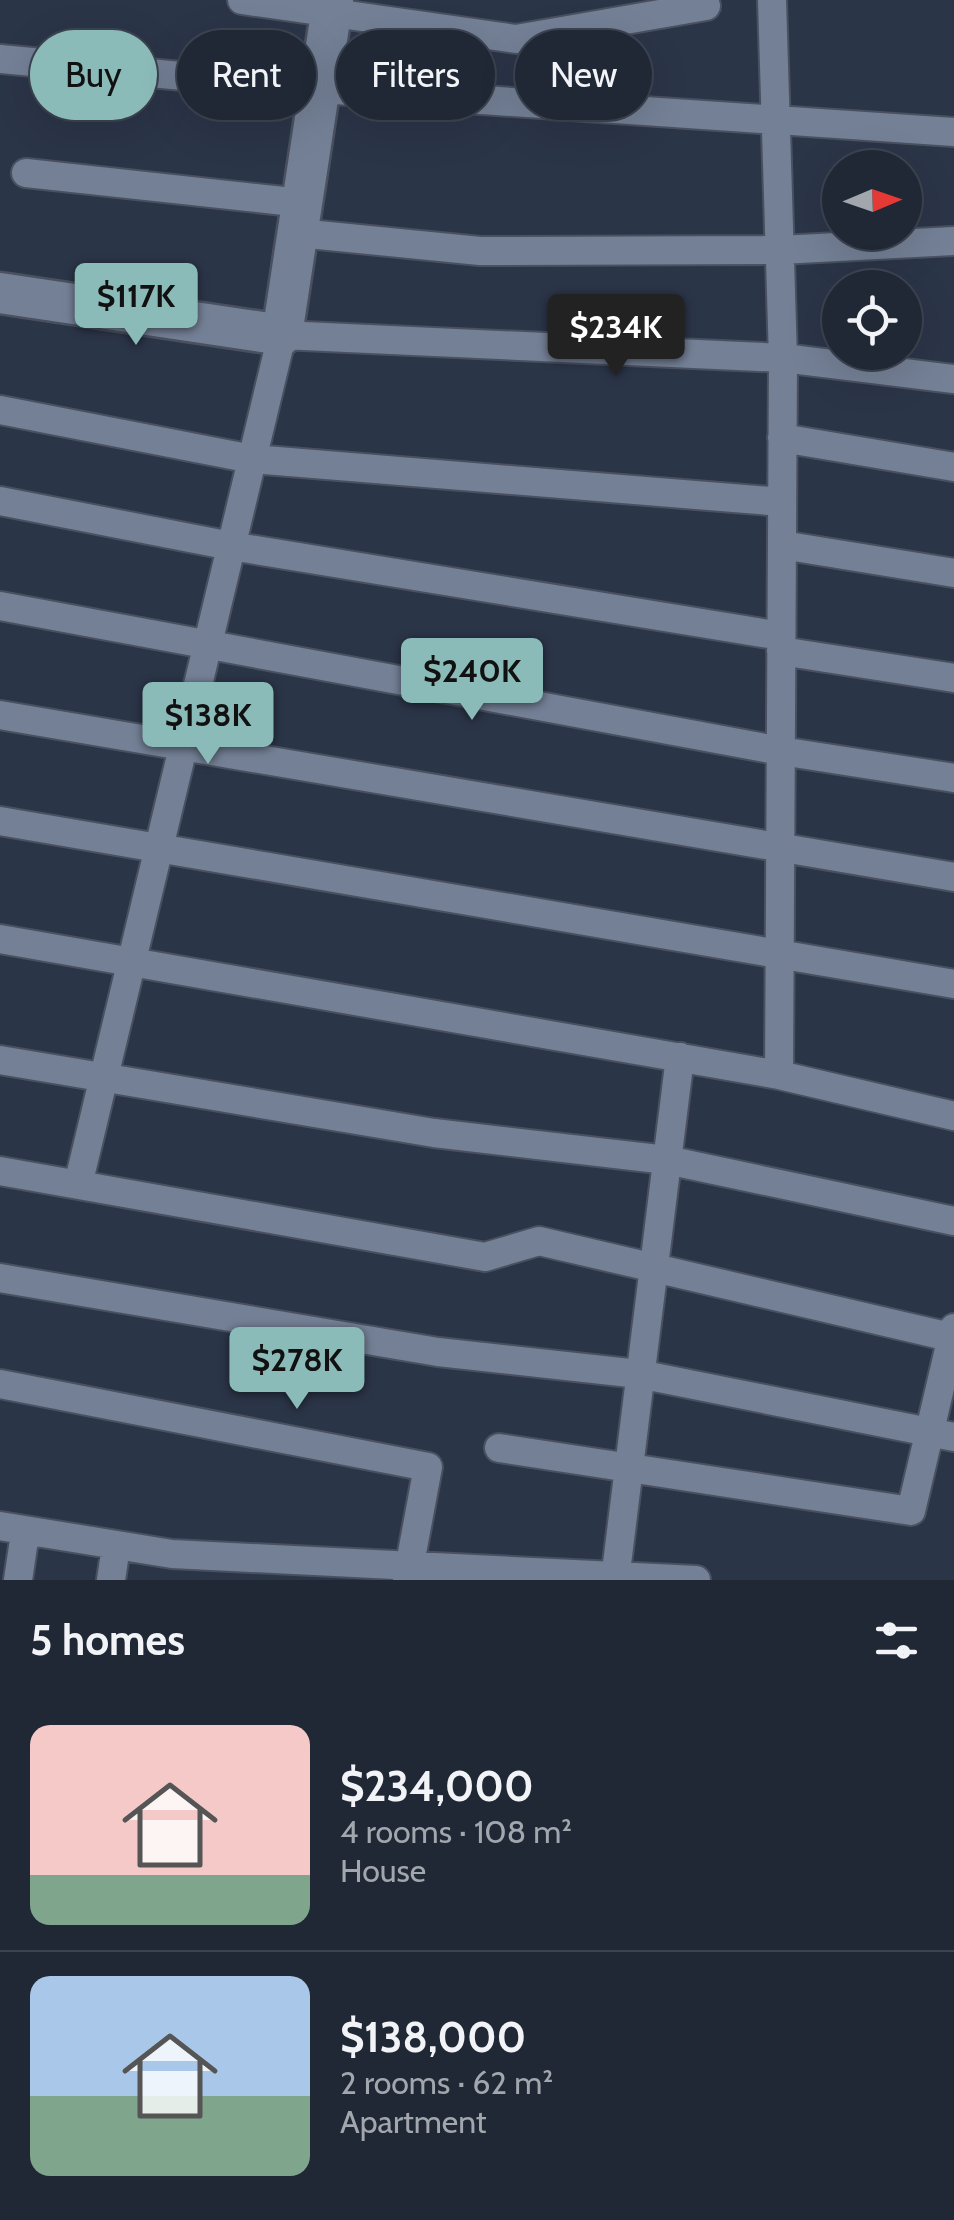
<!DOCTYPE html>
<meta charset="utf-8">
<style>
body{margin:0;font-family:Cabin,sans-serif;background:#28303e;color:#f1f3f6;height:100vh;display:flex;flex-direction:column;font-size:38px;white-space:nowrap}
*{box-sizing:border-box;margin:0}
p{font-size:32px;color:#a2a6ad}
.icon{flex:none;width:55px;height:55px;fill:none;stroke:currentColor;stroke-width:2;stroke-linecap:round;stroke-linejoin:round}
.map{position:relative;height:1580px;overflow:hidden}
.panel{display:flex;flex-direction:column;background:#202836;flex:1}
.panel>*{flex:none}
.guide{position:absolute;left:30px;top:30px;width:895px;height:90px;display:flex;gap:20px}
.needle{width:65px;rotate:88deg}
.buttons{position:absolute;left:822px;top:150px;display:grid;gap:20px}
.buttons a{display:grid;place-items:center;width:100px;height:100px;border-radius:50%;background:#202836;box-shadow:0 10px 40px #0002,0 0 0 2px #3d4451;font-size:50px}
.price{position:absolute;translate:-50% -85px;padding:0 22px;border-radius:10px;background:#8bbbb9;color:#111;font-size:32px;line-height:65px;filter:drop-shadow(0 2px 5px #0008)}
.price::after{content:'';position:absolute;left:50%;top:60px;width:30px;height:22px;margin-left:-15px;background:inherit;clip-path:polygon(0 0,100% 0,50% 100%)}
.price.selected{background:#222;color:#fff}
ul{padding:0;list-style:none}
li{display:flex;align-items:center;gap:30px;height:250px;padding:0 30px}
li+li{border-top:2px solid #3d4451}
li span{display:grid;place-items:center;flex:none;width:280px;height:200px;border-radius:20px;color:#555}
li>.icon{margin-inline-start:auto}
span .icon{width:120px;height:120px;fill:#fffc;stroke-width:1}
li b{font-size:42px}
h2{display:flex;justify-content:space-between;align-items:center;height:120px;padding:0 30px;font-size:42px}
.tag{padding:0 35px;border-radius:45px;background:#202836;box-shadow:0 10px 40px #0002,0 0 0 2px #3d4451;font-size:35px;line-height:90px}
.tag.selected{background:#8bbbb9;color:#111}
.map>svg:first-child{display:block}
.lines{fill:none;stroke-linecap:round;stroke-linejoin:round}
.street-casing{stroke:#495161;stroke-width:32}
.secondary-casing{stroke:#495161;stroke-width:45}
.street{stroke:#748096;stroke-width:28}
.secondary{stroke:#748096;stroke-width:40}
</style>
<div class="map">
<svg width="954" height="1580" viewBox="0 0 954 1580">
<rect width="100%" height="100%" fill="#2b3548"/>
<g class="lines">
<defs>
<path id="street" d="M242,0L516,39L706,6
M772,0L783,358L779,1075
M0,59L320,89L954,132
M26,173L302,203
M298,233L480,251L780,250L954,241
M0,410L252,459L782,502
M782,438L954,467
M0,501L231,546L781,636
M782,545L954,573
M0,606L781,751L954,778
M781,651L954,678
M0,715L954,877
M0,821L954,984
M0,939L779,1075L954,1116
M0,1060L434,1133L667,1160L954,1221
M0,1171L485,1257L539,1241L954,1338
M78,1185L282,335L783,358L954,379
M0,1278L438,1352L639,1374L954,1437
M0,1384L428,1467L407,1580
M499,1448L911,1511L954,1328
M0,1526L172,1554L696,1580
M18,1580L25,1533
M111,1580L116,1546
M615,1580L680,1057"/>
<path id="secondary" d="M0,293L282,335L333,0"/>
</defs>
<use href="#street" class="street-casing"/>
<use href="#secondary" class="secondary-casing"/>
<use href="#street" class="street"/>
<use href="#secondary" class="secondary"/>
</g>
</svg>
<div class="buttons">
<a><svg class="needle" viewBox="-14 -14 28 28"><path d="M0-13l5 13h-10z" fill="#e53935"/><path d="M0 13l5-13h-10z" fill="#a2a6ad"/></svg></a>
<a><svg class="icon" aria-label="locate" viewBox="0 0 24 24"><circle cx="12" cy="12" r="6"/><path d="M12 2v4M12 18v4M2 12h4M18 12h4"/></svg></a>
</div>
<b class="price" style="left:136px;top:348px">$117K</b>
<b class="price selected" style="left:616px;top:379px">$234K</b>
<b class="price" style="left:472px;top:723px">$240K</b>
<b class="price" style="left:208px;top:767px">$138K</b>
<b class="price" style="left:297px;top:1412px">$278K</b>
<div class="guide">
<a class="tag selected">Buy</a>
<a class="tag">Rent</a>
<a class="tag">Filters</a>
<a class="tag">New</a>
</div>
</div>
<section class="panel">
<h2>5 homes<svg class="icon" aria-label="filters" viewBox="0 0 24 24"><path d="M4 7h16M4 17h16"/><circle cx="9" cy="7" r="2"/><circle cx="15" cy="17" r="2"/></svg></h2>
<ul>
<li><span style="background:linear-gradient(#f6c9c9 75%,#7fa58c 0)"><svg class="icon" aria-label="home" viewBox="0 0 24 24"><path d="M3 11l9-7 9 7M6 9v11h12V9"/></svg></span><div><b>$234,000</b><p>4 rooms · 108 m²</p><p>House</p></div></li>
<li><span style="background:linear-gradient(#a9c7e8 60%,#7fa58c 0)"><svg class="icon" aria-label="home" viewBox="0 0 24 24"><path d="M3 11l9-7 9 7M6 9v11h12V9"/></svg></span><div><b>$138,000</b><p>2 rooms · 62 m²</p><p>Apartment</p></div></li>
</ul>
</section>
